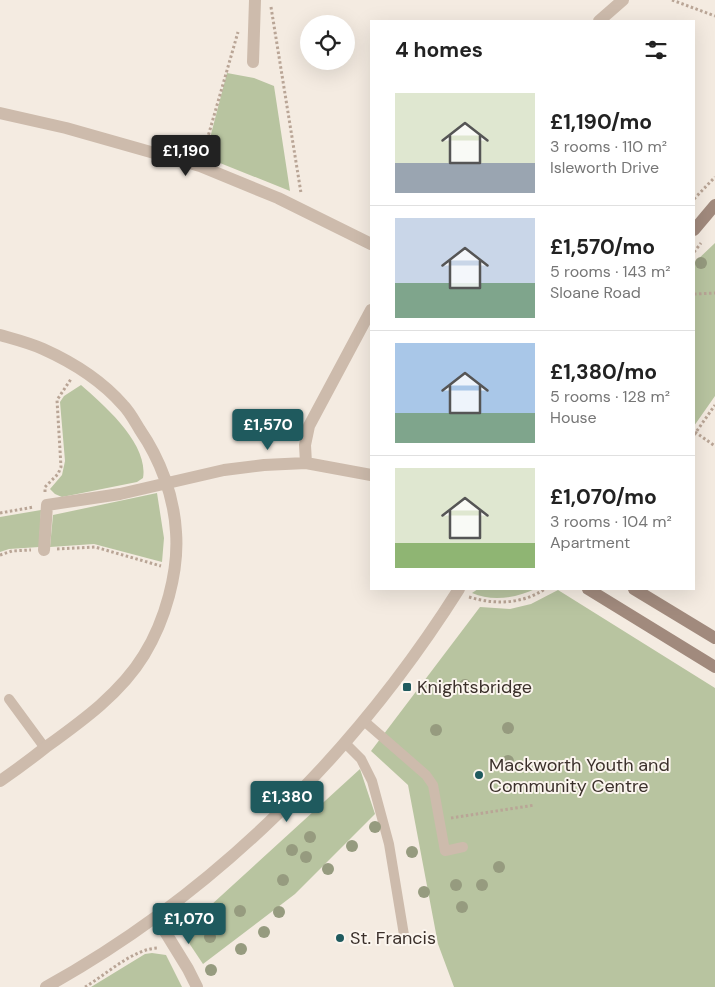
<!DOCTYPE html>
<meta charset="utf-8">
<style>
body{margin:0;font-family:"DM Sans",sans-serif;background:#f2f2f2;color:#222;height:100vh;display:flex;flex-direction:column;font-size:19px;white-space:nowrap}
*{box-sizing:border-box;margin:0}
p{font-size:16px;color:#767676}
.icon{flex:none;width:28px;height:28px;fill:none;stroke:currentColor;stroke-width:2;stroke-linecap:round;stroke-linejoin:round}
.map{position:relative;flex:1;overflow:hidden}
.sheet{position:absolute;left:370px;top:20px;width:325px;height:570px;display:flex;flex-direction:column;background:#fff;border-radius:0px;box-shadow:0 5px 20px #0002}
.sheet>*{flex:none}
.controls{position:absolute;left:300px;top:15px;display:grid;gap:10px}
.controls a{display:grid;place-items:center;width:55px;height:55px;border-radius:50%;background:#fff;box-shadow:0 5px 20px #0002;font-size:25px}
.price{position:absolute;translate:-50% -42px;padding:0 11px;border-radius:5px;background:#1f5a5e;color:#fff;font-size:16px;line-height:32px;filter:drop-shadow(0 1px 2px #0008)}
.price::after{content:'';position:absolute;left:50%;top:30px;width:15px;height:11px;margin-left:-8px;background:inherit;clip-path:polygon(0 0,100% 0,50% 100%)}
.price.active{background:#222;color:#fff}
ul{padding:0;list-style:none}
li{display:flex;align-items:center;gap:15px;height:125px;padding:0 25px}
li+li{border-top:1px solid #e0e0e0}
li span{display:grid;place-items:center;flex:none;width:140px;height:100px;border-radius:0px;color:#555}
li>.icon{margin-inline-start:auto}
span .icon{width:60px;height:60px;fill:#fffc;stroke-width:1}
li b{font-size:21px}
h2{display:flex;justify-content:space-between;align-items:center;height:60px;padding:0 25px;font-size:21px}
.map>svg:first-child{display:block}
.green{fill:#b8c4a0}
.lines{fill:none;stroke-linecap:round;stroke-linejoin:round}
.path{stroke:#b9a596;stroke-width:3;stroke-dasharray:2.5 2.5;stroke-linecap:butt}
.lane{stroke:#cdbbac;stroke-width:10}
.street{stroke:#cdbbac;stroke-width:12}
.secondary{stroke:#a18a7d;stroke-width:12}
.tree{fill:#969b7f}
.poi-dot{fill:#1f5a5e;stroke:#fbf5ee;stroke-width:2}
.labels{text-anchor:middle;stroke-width:4;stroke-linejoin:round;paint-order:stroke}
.poi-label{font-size:18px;fill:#3b302b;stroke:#fbf5ee;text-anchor:start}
</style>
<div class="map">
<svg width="715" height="987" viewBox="0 0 715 987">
<rect width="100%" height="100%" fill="#f4ebe1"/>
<path class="green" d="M227,73L254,78L274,86L290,191L205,157Z
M715,243V396L694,426V263Z
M81,385C104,405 149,444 143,478L137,482L62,497L55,494L50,489L62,475L65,461L60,402L64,396Z
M157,493L164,538L162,562L94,544L50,547L53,515Z
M41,510L39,547L9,549L0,552V517Z
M478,589H535C516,598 492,602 472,593Z
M558,590L715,688V987H454L438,944L408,785L371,751L480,607L510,609L531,604Z
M360,769L375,814L295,894L203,964L187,940L188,926Z
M152,953L166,955L182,987H91L145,954Z"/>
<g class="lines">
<path class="path" d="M672,0L715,16
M271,7L301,193
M203,154L238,32
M694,199L715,177
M694,252L701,243
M694,294L715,293
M695,432L715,446
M694,435L715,405
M45,492V487L58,474L61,467L57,400L71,379
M0,513L34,507
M57,549L95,547L161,566
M0,555L12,551L31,550
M469,597C496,605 522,604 545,589
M451,818L535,805
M85,987C107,974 134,948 159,948"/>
<path class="lane" d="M9,699L45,748
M364,721L426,775L433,785L445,851L463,847
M345,743L361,759L372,781L389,844L404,935"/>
<path class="street" d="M599,21L623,0
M253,62L255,0
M0,113L66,128L200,166L278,198L371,244
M0,335C14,339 30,343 43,349C72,362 102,381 123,405C130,412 135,422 140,430C160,459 174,496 176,532C179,572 165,621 144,655C121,693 82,721 46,747C31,759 16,770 0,781
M306,463L305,445L309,426L371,310
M44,550L47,505L120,494L224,470L264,465L306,463L371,475
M156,917L188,969L197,987
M46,987C216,893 356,752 459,589"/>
<path class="secondary" d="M694,230L715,205
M588,589L715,667
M634,589L715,638"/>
</g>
<g class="tree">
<circle cx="701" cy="263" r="6"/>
<circle cx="465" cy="685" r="6"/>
<circle cx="508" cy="728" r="6"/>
<circle cx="436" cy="730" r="6"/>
<circle cx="508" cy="761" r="6"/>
<circle cx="375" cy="827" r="6"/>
<circle cx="310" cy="837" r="6"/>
<circle cx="352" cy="846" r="6"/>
<circle cx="292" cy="850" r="6"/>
<circle cx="412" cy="852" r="6"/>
<circle cx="306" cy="857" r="6"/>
<circle cx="499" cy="867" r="6"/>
<circle cx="328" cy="869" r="6"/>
<circle cx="283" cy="880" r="6"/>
<circle cx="456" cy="885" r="6"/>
<circle cx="482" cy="885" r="6"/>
<circle cx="424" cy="892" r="6"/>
<circle cx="462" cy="907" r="6"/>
<circle cx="240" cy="911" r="6"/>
<circle cx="279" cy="912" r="6"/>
<circle cx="264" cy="932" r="6"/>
<circle cx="210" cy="937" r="6"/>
<circle cx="241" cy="949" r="6"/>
<circle cx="211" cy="970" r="6"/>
</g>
<g class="poi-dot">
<rect x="402" y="682" width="10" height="10" rx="2.5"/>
<circle cx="479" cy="775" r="5"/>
<circle cx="340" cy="938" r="5"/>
</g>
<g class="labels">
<g class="poi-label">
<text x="417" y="693">Knightsbridge</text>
<text x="489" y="771">Mackworth Youth and<tspan x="489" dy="21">Community Centre</tspan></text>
<text x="350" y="944">St. Francis</text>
</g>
</g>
</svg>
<div class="controls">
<a><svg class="icon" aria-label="locate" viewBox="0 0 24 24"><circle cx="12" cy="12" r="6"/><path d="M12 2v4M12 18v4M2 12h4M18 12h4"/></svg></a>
</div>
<b class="price active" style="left:186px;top:177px">£1,190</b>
<b class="price" style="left:268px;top:451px">£1,570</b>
<b class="price" style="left:287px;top:823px">£1,380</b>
<b class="price" style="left:189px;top:945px">£1,070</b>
<section class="sheet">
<h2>4 homes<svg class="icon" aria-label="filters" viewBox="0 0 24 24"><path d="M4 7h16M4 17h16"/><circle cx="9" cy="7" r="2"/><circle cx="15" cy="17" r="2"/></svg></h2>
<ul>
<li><span style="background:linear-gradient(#dfe7d0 70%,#9aa5b1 0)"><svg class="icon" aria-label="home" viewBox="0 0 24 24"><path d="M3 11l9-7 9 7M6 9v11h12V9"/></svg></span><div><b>£1,190/mo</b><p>3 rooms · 110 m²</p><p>Isleworth Drive</p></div></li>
<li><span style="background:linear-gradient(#c9d6e8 65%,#7fa58c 0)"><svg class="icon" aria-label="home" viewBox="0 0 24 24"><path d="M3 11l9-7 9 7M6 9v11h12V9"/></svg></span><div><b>£1,570/mo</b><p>5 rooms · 143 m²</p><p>Sloane Road</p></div></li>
<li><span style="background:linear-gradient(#a9c7e8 70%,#7fa58c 0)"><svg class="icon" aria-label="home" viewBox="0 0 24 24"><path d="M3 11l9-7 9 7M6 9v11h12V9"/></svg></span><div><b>£1,380/mo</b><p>5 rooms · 128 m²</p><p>House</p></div></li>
<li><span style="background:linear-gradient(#dfe7d0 75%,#8fb573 0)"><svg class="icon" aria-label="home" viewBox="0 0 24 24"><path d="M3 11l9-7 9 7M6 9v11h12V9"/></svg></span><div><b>£1,070/mo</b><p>3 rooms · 104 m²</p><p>Apartment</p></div></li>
</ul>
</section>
</div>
